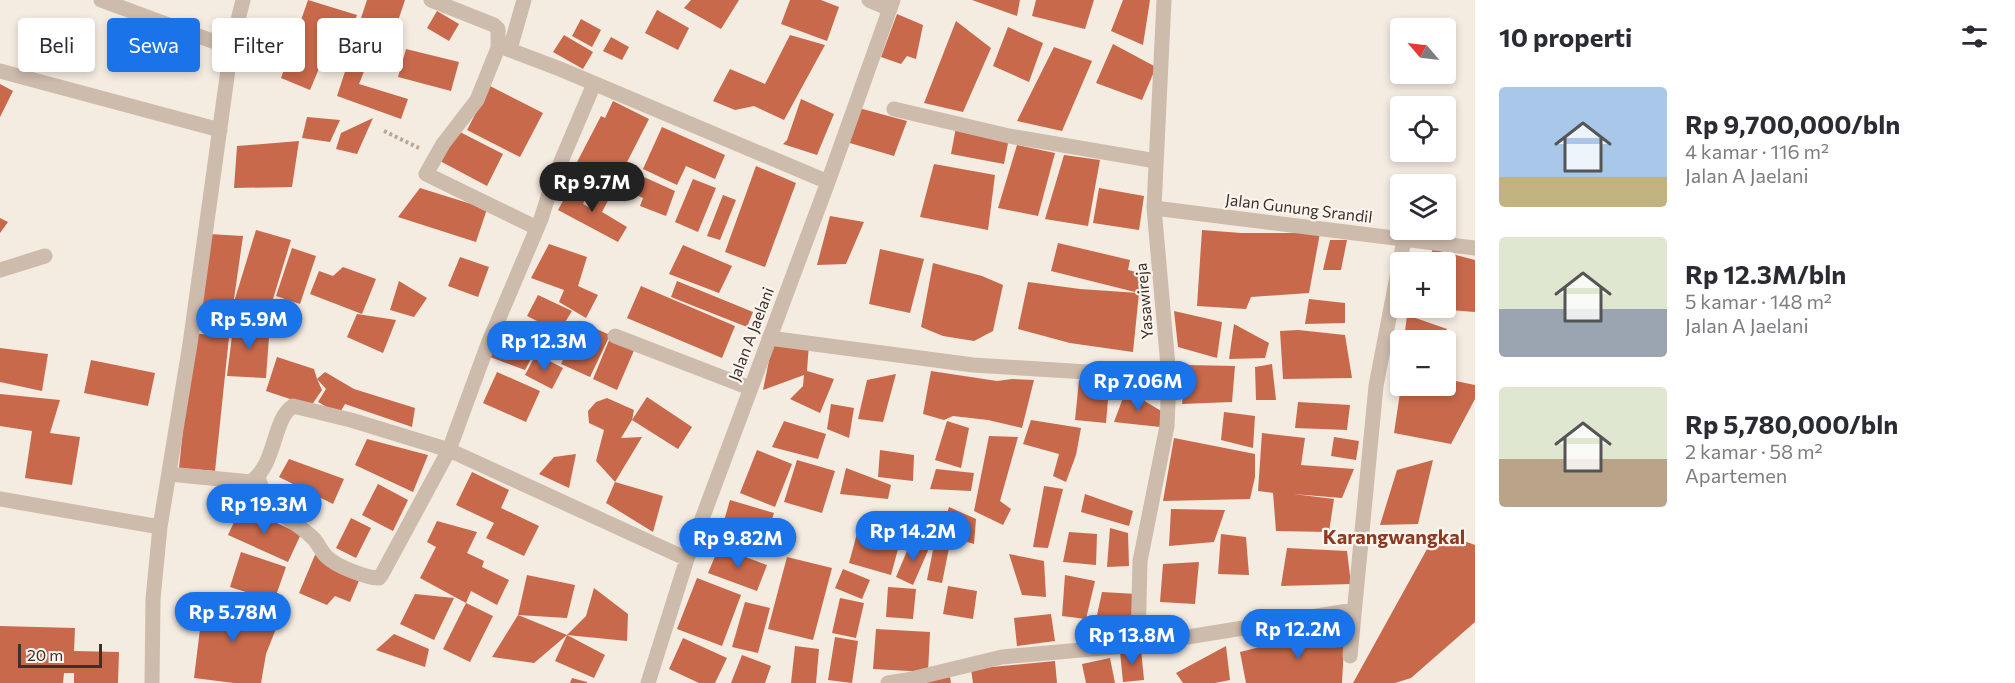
<!DOCTYPE html>
<html lang="id">
<meta charset="utf-8">
<style>
body{margin:0;font-family:Commissioner,sans-serif;background:#f7f7f7;color:#2b2b33;height:100vh;display:flex;flex-direction:column;font-size:22px;white-space:nowrap}
*{box-sizing:border-box;margin:0}
p{font-size:20px;color:#7c7c81}
.icon{flex:none;width:33px;height:33px;fill:none;stroke:currentColor;stroke-width:2;stroke-linecap:round;stroke-linejoin:round}
.map{position:relative;flex:1;overflow:hidden}
.side{display:flex;flex-direction:column;background:#fff;width:540px}
.side>*{flex:none}
.hud{position:absolute;left:18px;top:18px;width:570px;height:54px;display:flex;gap:12px}
.needle{width:39px;rotate:298deg}
.controls{position:absolute;left:1390px;top:18px;display:grid;gap:12px}
.controls a{display:grid;place-items:center;width:66px;height:66px;border-radius:6px;background:#fff;box-shadow:0 3px 9px #0003;font-size:30px}
.scale{position:absolute;left:18px;bottom:15px;width:84px;box-sizing:border-box;padding-left:6px;border:3px solid #3b302b;border-top:0;font-size:16px;line-height:21px;white-space:nowrap;color:#3b302b;-webkit-text-stroke:4px #fbf5ee;paint-order:stroke}
.price{position:absolute;translate:-50% -51px;padding:0 14px;border-radius:21px;background:#1a73e8;color:#fff;font-size:20px;line-height:39px;filter:drop-shadow(0 2px 3px #0008)}
.price::after{content:'';position:absolute;left:50%;top:36px;width:18px;height:14px;margin-left:-9px;background:inherit;clip-path:polygon(0 0,100% 0,50% 100%)}
.price.selected{background:#222;color:#fff}
ul{padding:0;list-style:none}
li{display:flex;align-items:center;gap:18px;height:150px;padding:0 24px}
li span{display:grid;place-items:center;flex:none;width:168px;height:120px;border-radius:6px;color:#555}
li>.icon{margin-inline-start:auto}
span .icon{width:72px;height:72px;fill:#fffc;stroke-width:1}
li b{font-size:26px}
h2{display:flex;justify-content:space-between;align-items:center;height:72px;padding:0 24px;font-size:26px}
.chip{padding:0 21px;border-radius:6px;background:#fff;box-shadow:0 3px 9px #0003;font-size:21px;line-height:54px}
.chip.selected{background:#1a73e8;color:#fff}
main{display:flex;flex:1;min-height:0}
.map>svg:first-child{display:block}
.building{fill:#c8694b;fill-rule:evenodd}
.lines{fill:none;stroke-linecap:round;stroke-linejoin:round}
.path{stroke:#b9a596;stroke-width:4;stroke-dasharray:3 3;stroke-linecap:butt}
.minor{stroke:#cdbbac;stroke-width:15}
.labels{text-anchor:middle;stroke-width:4.5;stroke-linejoin:round;paint-order:stroke}
.street-label{font-size:16px;fill:#3b302b;stroke:#fbf5ee}
.quarter-label{font-size:20px;font-weight:bold;fill:#8c3b22;stroke:#fbf5ee}
</style>
<main>
<div class="map">
<svg width="1475" height="683" viewBox="0 0 1475 683">
<rect width="100%" height="100%" fill="#f4ebe1"/>
<path class="building" d="M308,0L357,15L345,53L328,47L310,90L281,78Z
M367,0H405L393,36L359,24Z
M691,0H739L721,29L684,8Z
M790,0H821L839,7L827,41L781,24Z
M972,0H1020L1017,16Z
M1036,0H1094L1085,29L1032,16Z
M1123,0H1150L1143,45L1111,31Z
M657,10L689,28L678,50L645,33Z
M437,11L459,24L449,41L427,28Z
M897,14L923,25L916,59L907,56L901,64L881,57Z
M581,19L601,30L592,47L572,36Z
M956,21L991,48L963,112L924,103Z
M1008,27L1043,43L1029,82L993,66Z
M359,29L396,42L393,61L371,54L359,84L408,99L401,119L337,96Z
M564,35L593,52L583,69L553,52Z
M790,35L825,45L784,120L754,106L735,110L713,101L730,69L765,84Z
M611,37L629,47L622,60L603,51Z
M1113,44L1156,67L1142,100L1096,83Z
M1054,47L1092,61L1062,131L1017,121Z
M406,49L459,62L451,91L398,77Z
M0,84L13,91L0,117Z
M490,86L543,113L520,157L467,130Z
M801,99L834,114L817,155L783,144L787,140Z
M613,101L649,119L624,168L675,191L666,216L640,206L643,198L628,191L631,183L625,181L620,197L577,180L582,168L576,164L601,116L605,118ZM609,167L620,172L616,178L606,174Z
M855,107L907,121L894,156L843,141Z
M307,117L340,120L330,142L302,138Z
M373,118L357,154L336,149L341,133Z
M662,127L725,155L715,179L686,166L677,185L643,169Z
M956,127L1009,138L1004,164L951,154Z
M458,131L503,154L487,186L440,161Z
M299,141L292,187L234,188L237,146Z
M1017,145L1055,153L1038,216L998,208Z
M1064,155L1100,160L1088,226L1045,219Z
M934,164L995,175L988,230L920,217Z
M756,166L796,183L765,267L725,252Z
M693,179L716,188L698,232L675,222Z
M571,186L588,193L583,204L592,209L600,191L610,197L602,212L627,227L618,242L558,210Z
M420,188L487,209L476,242L398,217Z
M1099,188L1144,196L1139,230L1093,223Z
M723,195L736,200L720,240L707,236Z
M830,216L864,222L846,264L817,265Z
M0,218L8,222L0,233Z
M256,230L291,240L269,312L234,302Z
M1202,230L1241,233H1320L1309,293L1251,297L1246,309L1197,306Z
M209,234L243,236L229,334L194,329Z
M1330,240H1347L1341,270H1323Z
M1058,243L1130,260L1128,270L1144,274L1139,293L1051,271Z
M549,244L587,257L578,286L598,295L586,318L559,302L564,290L531,278Z
M683,245L732,266L719,293L669,274Z
M292,248L316,256L300,304L276,296Z
M880,249L924,259L910,313L869,304Z
M1433,249L1475,260V312L1437,309V308H1446V262H1427Z
M460,257L489,267L478,297L448,286Z
M933,263L982,276L1003,285L993,331L974,341L943,336L921,327Z
M343,267L376,279L362,314L310,294L319,271L333,276Z
M399,281L427,298L414,317L390,310Z
M677,281L753,312L747,327L671,297Z
M1028,282L1080,289L1139,293L1133,352L1070,343L1018,329Z
M641,286L735,326L722,358L627,318Z
M538,295L572,311L559,332L527,316Z
M1309,299L1345,303V323L1305,324Z
M1174,311L1222,322L1217,358L1178,347Z
M357,314L396,320L383,353L347,337Z
M1407,315L1447,329L1443,340H1404Z
M234,320L270,323L266,378L227,376Z
M581,322L610,335L590,377L561,364Z
M1234,324L1269,343L1265,358L1229,359Z
M495,329L538,346L525,370L485,355Z
M1298,330L1345,335L1352,378L1283,379L1280,331Z
M193,333L229,337L215,471L179,468Z
M610,338L635,348L617,390L593,379Z
M773,341L809,344L807,371L834,379L820,413L790,399L803,386L804,375L763,390Z
M0,348L48,354L42,391L0,382Z
M536,354L563,368L552,389L525,375Z
M277,357L314,369L317,379L325,372L354,389L415,408L412,427L345,404L339,414L318,402L326,389L317,379L322,390L311,406L266,391Z
M91,360L155,373L148,406L84,393Z
M1272,364L1276,400H1256L1255,367Z
M1187,365L1235,366L1232,402L1182,404Z
M931,371L997,381L1012,379L1034,380L1022,428L988,420L953,416L944,420L923,414Z
M497,372L540,391L526,422L483,403Z
M896,374L883,422L858,419L867,380Z
M1446,379L1475,385V399L1451,444L1394,433L1401,386H1446Z
M1079,380L1109,388L1106,423L1075,420Z
M1126,390L1163,412L1160,427L1114,422Z
M0,394L60,400L50,433L80,437L72,485L25,478L32,431L0,426Z
M647,397L692,427L678,449L632,420L621,438L642,437L615,482L596,461L604,430L589,423L588,411L596,402L607,398L634,410L632,420Z
M1298,402L1350,405L1347,430L1295,428Z
M831,404L854,408L849,438L827,429Z
M1224,412L1255,416L1253,448L1221,440Z
M1031,420L1081,428L1076,455L1066,482L1053,476L1059,454L1023,444Z
M784,421L826,434L818,459L772,447Z
M947,421L969,428L961,468L935,460Z
M1262,433L1305,438L1301,465L1354,469L1342,498L1293,494L1334,499L1329,532L1276,531L1273,493L1258,491Z
M989,436L1018,437L1000,501L1011,509L1003,525L974,511Z
M1334,437L1359,441L1356,460L1331,456Z
M1174,438L1255,454V477L1250,499L1163,501Z
M367,439L428,455L413,492L355,465Z
M757,450L792,464L775,507L740,493Z
M880,450L914,455L913,481L878,477Z
M576,454L569,488L539,474L554,457Z
M289,459L344,479L333,504L279,477Z
M797,460L835,471L822,513L784,502Z
M1433,460L1418,524L1380,525L1397,470Z
M846,468L891,485L888,499L840,494Z
M936,469L974,473L971,491L930,489Z
M472,472L509,490L501,508L539,526L524,556L486,538L494,523L456,505Z
M615,482L663,496L653,532L606,503Z
M378,484L408,500L393,531L362,515Z
M1044,486L1063,489L1048,548L1033,547Z
M1085,494L1133,511L1129,526L1081,512Z
M730,500L774,513L762,551L719,538Z
M241,507L301,534L288,562L228,535Z
M949,507L976,519L974,544L941,534Z
M1171,509L1225,510L1214,542L1169,546Z
M351,518L371,528L356,558L336,548Z
M437,521L477,532L467,553L484,561L482,567L509,580L497,605L471,591L466,603L420,578L436,547L427,542Z
M859,526L901,538L891,575L849,563Z
M1110,528L1128,533L1129,566L1107,567Z
M1437,531L1475,545V622L1411,678L1395,683H1353Z
M1069,532L1097,534L1096,565L1063,562Z
M1221,534L1246,537L1249,575L1218,574Z
M912,539L930,546L913,585L896,577Z
M935,540L950,543L942,583L927,580Z
M719,547L767,565L757,591L708,573Z
M1287,548L1347,551L1351,584L1281,586Z
M241,552L286,567L274,601L230,587Z
M1009,554L1044,561L1046,597L1022,595Z
M315,555L361,576L350,602L335,596L327,605L299,593Z
M787,557L832,568L813,640L768,629Z
M1199,562L1195,604L1160,602L1163,564Z
M843,569L870,580L862,599L835,588Z
M527,575L575,585L567,618L518,615Z
M1065,575L1095,581L1086,619L1062,616Z
M697,578L741,595L722,646L677,629Z
M948,586L977,591L973,619L943,614Z
M888,587L916,589L913,619L886,617Z
M594,588L628,614L627,641L567,635L605,655L594,678L555,661L567,635L586,616Z
M1102,592L1137,594L1136,619L1097,615Z
M415,594L454,598L434,640L400,624Z
M213,595L279,621L266,654L261,683H234L194,678L200,629Z
M840,598L864,603L856,638L832,633Z
M745,602L770,608L758,653L732,647Z
M466,603L493,616L470,662L443,649Z
M1051,614L1055,641L1017,646L1014,618Z
M518,615L567,635L534,663L492,657Z
M0,626L75,628L74,651L119,652L118,683H74V673H64L63,683H0Z
M1345,626L1342,683H1246L1240,652Z
M876,629L930,632L928,672L873,669Z
M394,634L429,649L425,667L376,650Z
M835,637L858,641L852,683L828,680Z
M683,638L727,658L715,683H699L669,669Z
M795,646L819,649L816,683H791Z
M1226,646L1230,680L1215,683H1183L1176,673Z
M1141,649L1144,680L1123,682L1120,652Z
M742,655L771,666L765,683H731Z
M1110,658L1115,683H1086L1082,664Z
M1055,661L1057,683H973L971,669Z
M950,677L951,683H913Z
M572,678L587,682V683H570Z"/>
<g class="lines">
<path class="path" d="M384,131L419,148"/>
<path class="minor" d="M101,0L231,48
M431,0L494,25L498,29V48
M869,0L890,9
M510,49L524,0
M0,71L220,130
M894,109L1009,136L1156,161
M1154,208L1475,248
M537,228L426,174L443,144L477,100L498,48L502,47L560,69L828,182
M0,270L45,256
M615,336L750,388
M769,338L973,365L1169,377L1154,208L1164,0
M169,474L251,482C277,463 272,420 293,406L351,420L449,450L687,559
M258,477C271,519 286,512 313,538C319,544 321,552 327,557C336,566 366,578 379,578L382,574L449,450L488,344L541,219L554,178L594,84
M0,499L160,527
M1138,645L1354,610
M1350,656L1376,386L1404,240
M152,683L153,599L160,527L190,344L231,48L243,0
M648,683L687,559L828,182L893,0
M888,683L907,680L1002,657L1138,645L1140,561L1167,426L1169,377"/>
</g>
<g class="labels">
<g class="street-label">
<text transform="translate(1299 208) rotate(7)" y="6">Jalan Gunung Srandil</text>
<text transform="translate(1144 301) rotate(-95)" y="6">Yasawireja</text>
<text transform="translate(751 334) rotate(-69)" y="6">Jalan A Jaelani</text>
</g>
<g class="quarter-label">
<text x="1394" y="544">Karangwangkal</text>
</g>
</g>
</svg>
<div class="controls">
<a><svg class="needle" viewBox="-14 -14 28 28"><path d="M0-13l5 13h-10z" fill="#e53935"/><path d="M0 13l5-13h-10z" fill="#7c7c81"/></svg></a>
<a><svg class="icon" aria-label="locate" viewBox="0 0 24 24"><circle cx="12" cy="12" r="6"/><path d="M12 2v4M12 18v4M2 12h4M18 12h4"/></svg></a>
<a><svg class="icon" aria-label="layers" viewBox="0 0 24 24"><path d="M12 4l9 5-9 5-9-5zM3 14l9 5 9-5"/></svg></a>
<a>+</a>
<a>−</a>
</div>
<div class="scale">20 m</div>
<b class="price selected" style="left:592px;top:213px">Rp 9.7M</b>
<b class="price" style="left:249px;top:350px">Rp 5.9M</b>
<b class="price" style="left:544px;top:372px">Rp 12.3M</b>
<b class="price" style="left:1138px;top:412px">Rp 7.06M</b>
<b class="price" style="left:264px;top:535px">Rp 19.3M</b>
<b class="price" style="left:913px;top:562px">Rp 14.2M</b>
<b class="price" style="left:738px;top:569px">Rp 9.82M</b>
<b class="price" style="left:233px;top:643px">Rp 5.78M</b>
<b class="price" style="left:1298px;top:660px">Rp 12.2M</b>
<b class="price" style="left:1132px;top:666px">Rp 13.8M</b>
<div class="hud">
<a class="chip">Beli</a>
<a class="chip selected">Sewa</a>
<a class="chip">Filter</a>
<a class="chip">Baru</a>
</div>
</div>
<section class="side">
<h2>10 properti<svg class="icon" aria-label="filters" viewBox="0 0 24 24"><path d="M4 7h16M4 17h16"/><circle cx="9" cy="7" r="2"/><circle cx="15" cy="17" r="2"/></svg></h2>
<ul>
<li><span style="background:linear-gradient(#a9c7e8 75%,#c2b280 0)"><svg class="icon" aria-label="home" viewBox="0 0 24 24"><path d="M3 11l9-7 9 7M6 9v11h12V9"/></svg></span><div><b>Rp 9,700,000/bln</b><p>4 kamar · 116 m²</p><p>Jalan A Jaelani</p></div></li>
<li><span style="background:linear-gradient(#dfe7d0 60%,#9aa5b1 0)"><svg class="icon" aria-label="home" viewBox="0 0 24 24"><path d="M3 11l9-7 9 7M6 9v11h12V9"/></svg></span><div><b>Rp 12.3M/bln</b><p>5 kamar · 148 m²</p><p>Jalan A Jaelani</p></div></li>
<li><span style="background:linear-gradient(#dfe7d0 60%,#b9a48a 0)"><svg class="icon" aria-label="home" viewBox="0 0 24 24"><path d="M3 11l9-7 9 7M6 9v11h12V9"/></svg></span><div><b>Rp 5,780,000/bln</b><p>2 kamar · 58 m²</p><p>Apartemen</p></div></li>
</ul>
</section>
</main>
